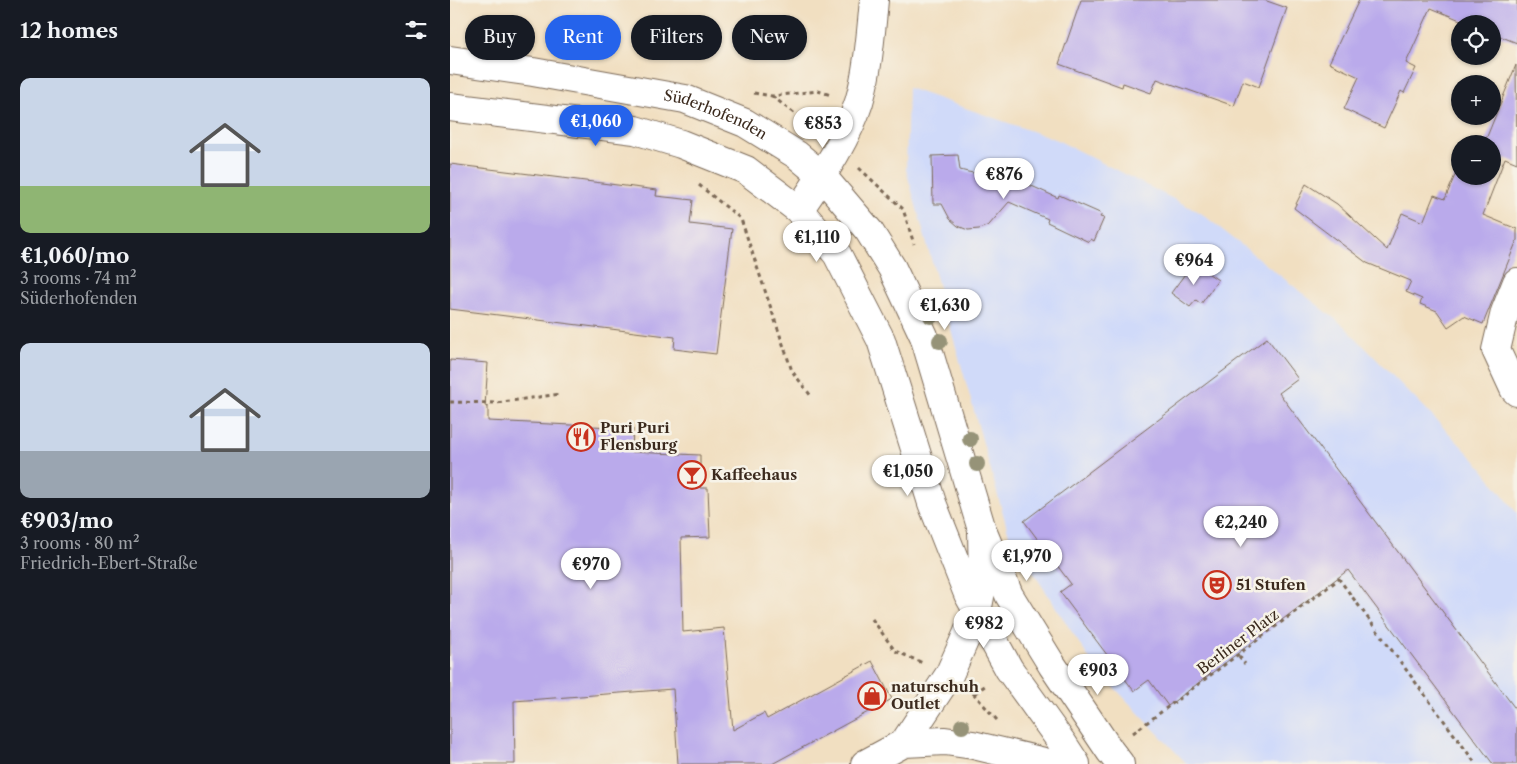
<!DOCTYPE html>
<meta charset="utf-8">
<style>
body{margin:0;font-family:"Libre Caslon Text",serif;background:#242831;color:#f1f3f6;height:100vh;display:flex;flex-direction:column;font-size:19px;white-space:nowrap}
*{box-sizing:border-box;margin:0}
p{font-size:16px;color:#9ea1a6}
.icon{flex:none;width:28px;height:28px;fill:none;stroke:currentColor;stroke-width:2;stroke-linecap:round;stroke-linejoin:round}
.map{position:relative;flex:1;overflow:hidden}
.drawer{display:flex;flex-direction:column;background:#171b24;width:450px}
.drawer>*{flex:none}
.banner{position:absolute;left:15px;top:15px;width:475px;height:45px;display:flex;gap:10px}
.tools{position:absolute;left:1001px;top:15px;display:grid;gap:10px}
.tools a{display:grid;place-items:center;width:50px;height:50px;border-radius:50%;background:#171b24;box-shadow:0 1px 4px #0004;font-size:25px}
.price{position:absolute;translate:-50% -42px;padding:0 11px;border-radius:18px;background:#fff;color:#222;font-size:16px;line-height:32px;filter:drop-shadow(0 1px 2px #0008)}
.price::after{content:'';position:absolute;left:50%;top:30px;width:15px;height:11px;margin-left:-8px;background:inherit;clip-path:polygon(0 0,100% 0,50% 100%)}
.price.selected{background:#2563eb;color:#fff}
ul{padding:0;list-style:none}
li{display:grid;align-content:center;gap:10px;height:265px;padding:0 20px}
li span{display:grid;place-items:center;height:155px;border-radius:10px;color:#555}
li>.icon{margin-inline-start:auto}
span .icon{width:90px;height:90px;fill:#fffc;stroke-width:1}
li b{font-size:21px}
h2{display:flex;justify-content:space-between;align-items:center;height:60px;padding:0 20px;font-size:21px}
.chip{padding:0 18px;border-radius:22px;background:#171b24;box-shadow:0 1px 4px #0004;font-size:18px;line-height:45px}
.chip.selected{background:#2563eb;color:#fff}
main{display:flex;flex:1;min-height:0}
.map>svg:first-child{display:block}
.built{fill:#d0daf9}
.building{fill:#baaaeb}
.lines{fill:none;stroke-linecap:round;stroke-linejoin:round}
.minor-casing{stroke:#7b6957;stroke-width:30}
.major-casing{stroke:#7b6957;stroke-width:30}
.path{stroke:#7b6957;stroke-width:3;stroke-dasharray:4 4;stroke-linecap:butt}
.minor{stroke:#fff;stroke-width:28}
.major{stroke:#fff;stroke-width:28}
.tree{fill:#969378}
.labels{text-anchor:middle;stroke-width:5;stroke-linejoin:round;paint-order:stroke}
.street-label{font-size:15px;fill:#3b2a1e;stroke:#f7f3e8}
.poi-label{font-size:15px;font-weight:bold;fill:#3b2a1e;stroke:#f7f3e8;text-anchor:start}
</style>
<main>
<section class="drawer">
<h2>12 homes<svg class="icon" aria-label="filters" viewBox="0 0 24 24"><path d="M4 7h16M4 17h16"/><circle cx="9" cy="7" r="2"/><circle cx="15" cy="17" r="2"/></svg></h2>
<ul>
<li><span style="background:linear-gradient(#c9d6e8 70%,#8fb573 0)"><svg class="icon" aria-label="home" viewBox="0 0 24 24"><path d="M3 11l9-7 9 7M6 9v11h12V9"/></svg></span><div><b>€1,060/mo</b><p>3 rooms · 74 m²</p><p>Süderhofenden</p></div></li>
<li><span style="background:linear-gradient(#c9d6e8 70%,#9aa5b1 0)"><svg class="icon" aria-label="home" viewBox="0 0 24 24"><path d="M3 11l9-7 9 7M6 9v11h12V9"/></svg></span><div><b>€903/mo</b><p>3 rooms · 80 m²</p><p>Friedrich-Ebert-Straße</p></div></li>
</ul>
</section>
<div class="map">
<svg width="1067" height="764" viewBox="0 0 1067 764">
<rect width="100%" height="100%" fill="#f7f3e8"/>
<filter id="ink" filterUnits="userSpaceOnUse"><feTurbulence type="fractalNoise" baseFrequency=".02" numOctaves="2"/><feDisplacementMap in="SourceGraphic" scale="10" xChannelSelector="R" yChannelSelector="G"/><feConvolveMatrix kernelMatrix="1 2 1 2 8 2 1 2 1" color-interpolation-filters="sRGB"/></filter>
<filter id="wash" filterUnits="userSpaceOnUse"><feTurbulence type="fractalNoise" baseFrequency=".0096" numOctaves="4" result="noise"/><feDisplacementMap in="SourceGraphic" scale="20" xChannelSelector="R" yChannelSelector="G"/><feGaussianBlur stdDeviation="1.12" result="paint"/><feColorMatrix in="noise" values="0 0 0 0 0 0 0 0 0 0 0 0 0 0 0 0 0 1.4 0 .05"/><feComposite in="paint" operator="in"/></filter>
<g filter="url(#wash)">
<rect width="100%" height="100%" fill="#f1dfc1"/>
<path class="built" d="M458,88L607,140L751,213L894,326L1027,462L1067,513V764H737L644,666L559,535L456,170Z"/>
<g id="blocks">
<path class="building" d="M631,0H814L837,8L809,87L793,81L784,106L707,79L701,93L673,83L672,87L609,64Z
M909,0H1067V43L1042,33V24H1020L981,8L956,63L966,68L954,93L951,91L934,128L894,109L909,77L879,63Z
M1066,65L1067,163L1055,158L1033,215L1067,229V240L1033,324L1014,316L998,327L987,311L970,304L972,299L956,292L961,281L917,263L844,208L856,184L887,204L937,250L952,213L973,222L984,195L995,199L1008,168L1010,169V176H1042V144H1034Z
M508,155L510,170L518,172L556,179L580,178L575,183L608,198L609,195L652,214L650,217L654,218L644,241L641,239L639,242L597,222L598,219L559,202L539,225L529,229L518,230L508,226L500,219L492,204H483L482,156Z
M0,164L207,190L206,196L243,200L240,224L282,229L266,354L224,349L225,337L0,309Z
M743,263L768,280L751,304L746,300L740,307L721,293Z
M817,338L848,379L829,393L1067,711V764H1043L898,570L718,706L699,680L684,691L610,592L621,584L574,521Z
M0,360L38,363L35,406L38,407V421L183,428L182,452L250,455V488H258L260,537L231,538L233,632L274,628L283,730L314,713L317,719L422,661L442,699L322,764H228L223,689L64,701L65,764H0Z"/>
</g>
</g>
<g filter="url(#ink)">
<use href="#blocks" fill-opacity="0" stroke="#7b6957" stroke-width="1"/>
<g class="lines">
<defs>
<path id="minor" d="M1067,282L1055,312L1046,350L1064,389L1067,392
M454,743L495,741L523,745L603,764
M415,764L454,743L499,675L527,612L533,581L532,531"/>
<g id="major">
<path id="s1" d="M0,60L83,72L235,99L295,123L347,155L372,176L419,231L442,268L474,336L532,530L559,595L602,665L660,751L670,764"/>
<path d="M0,107L185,130L231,144L296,170L349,210L387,254L431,340L482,503L518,594L559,669L613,744L626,764"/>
<path d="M349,210C371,177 397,140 409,102C418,72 421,32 424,0"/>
</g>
</defs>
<use href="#minor" class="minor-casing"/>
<use href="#major" class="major-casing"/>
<path class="path" d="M304,93L322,96L368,91L381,95
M322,96L363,128
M409,168L453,209L464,244
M249,185L291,219L342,371L361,396
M0,402L46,403L110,394
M422,619L445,651L473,663
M789,656L795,664
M523,693L547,720
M525,693L536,685
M683,733L889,579L1026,764"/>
<use href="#minor" class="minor"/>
<use href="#major" class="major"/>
</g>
<g class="tree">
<circle cx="481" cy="316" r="8"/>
<circle cx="490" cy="341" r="8"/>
<circle cx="520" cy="439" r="8"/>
<circle cx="527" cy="464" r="8"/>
<circle cx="512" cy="726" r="8"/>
</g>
</g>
<defs>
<symbol id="restaurant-ring" viewBox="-11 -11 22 22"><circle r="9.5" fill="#f7f3e8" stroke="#c8321e" stroke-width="1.5"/><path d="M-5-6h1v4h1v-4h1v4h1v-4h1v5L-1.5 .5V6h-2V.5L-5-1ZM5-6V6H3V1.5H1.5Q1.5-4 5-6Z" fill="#c8321e"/></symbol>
<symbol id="bar-ring" viewBox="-11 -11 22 22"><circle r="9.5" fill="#f7f3e8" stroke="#c8321e" stroke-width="1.5"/><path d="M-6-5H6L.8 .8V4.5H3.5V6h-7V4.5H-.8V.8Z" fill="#c8321e"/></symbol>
<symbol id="theatre-ring" viewBox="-11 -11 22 22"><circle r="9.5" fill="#f7f3e8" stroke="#c8321e" stroke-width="1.5"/><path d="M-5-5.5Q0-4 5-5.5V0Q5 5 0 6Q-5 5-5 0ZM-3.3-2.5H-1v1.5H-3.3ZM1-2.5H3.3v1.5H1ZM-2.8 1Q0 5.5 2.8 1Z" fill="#c8321e"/></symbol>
<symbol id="shop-ring" viewBox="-11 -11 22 22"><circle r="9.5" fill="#f7f3e8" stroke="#c8321e" stroke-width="1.5"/><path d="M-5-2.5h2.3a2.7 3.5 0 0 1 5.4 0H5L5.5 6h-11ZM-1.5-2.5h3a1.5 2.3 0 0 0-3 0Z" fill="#c8321e"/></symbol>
</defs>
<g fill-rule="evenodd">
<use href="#restaurant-ring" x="115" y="421" width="32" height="32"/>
<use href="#bar-ring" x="226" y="459" width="32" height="32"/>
<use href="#theatre-ring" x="751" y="569" width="32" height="32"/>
<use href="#shop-ring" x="406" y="680" width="32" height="32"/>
</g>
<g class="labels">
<g class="street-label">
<text dy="5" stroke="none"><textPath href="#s1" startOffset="272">Süderhofenden</textPath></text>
<text transform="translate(788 642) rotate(-37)" y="5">Berliner Platz</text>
</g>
<g class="poi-label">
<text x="150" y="433">Puri Puri<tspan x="150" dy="17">Flensburg</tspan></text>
<text x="261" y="480">Kaffeehaus</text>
<text x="786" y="590">51 Stufen</text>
<text x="441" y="692">naturschuh<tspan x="441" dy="17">Outlet</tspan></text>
</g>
</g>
</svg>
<div class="tools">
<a><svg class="icon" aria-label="locate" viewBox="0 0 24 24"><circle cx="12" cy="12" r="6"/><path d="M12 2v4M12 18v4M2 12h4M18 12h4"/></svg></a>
<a>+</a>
<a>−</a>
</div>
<b class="price selected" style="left:146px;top:147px">€1,060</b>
<b class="price" style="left:373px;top:149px">€853</b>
<b class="price" style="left:554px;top:200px">€876</b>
<b class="price" style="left:367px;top:263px">€1,110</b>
<b class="price" style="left:744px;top:286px">€964</b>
<b class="price" style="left:495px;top:331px">€1,630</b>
<b class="price" style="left:458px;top:497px">€1,050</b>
<b class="price" style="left:791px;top:548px">€2,240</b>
<b class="price" style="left:577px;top:582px">€1,970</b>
<b class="price" style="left:141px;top:590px">€970</b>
<b class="price" style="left:534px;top:649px">€982</b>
<b class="price" style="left:648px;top:696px">€903</b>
<div class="banner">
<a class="chip">Buy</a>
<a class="chip selected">Rent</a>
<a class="chip">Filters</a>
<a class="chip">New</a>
</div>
</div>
</main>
